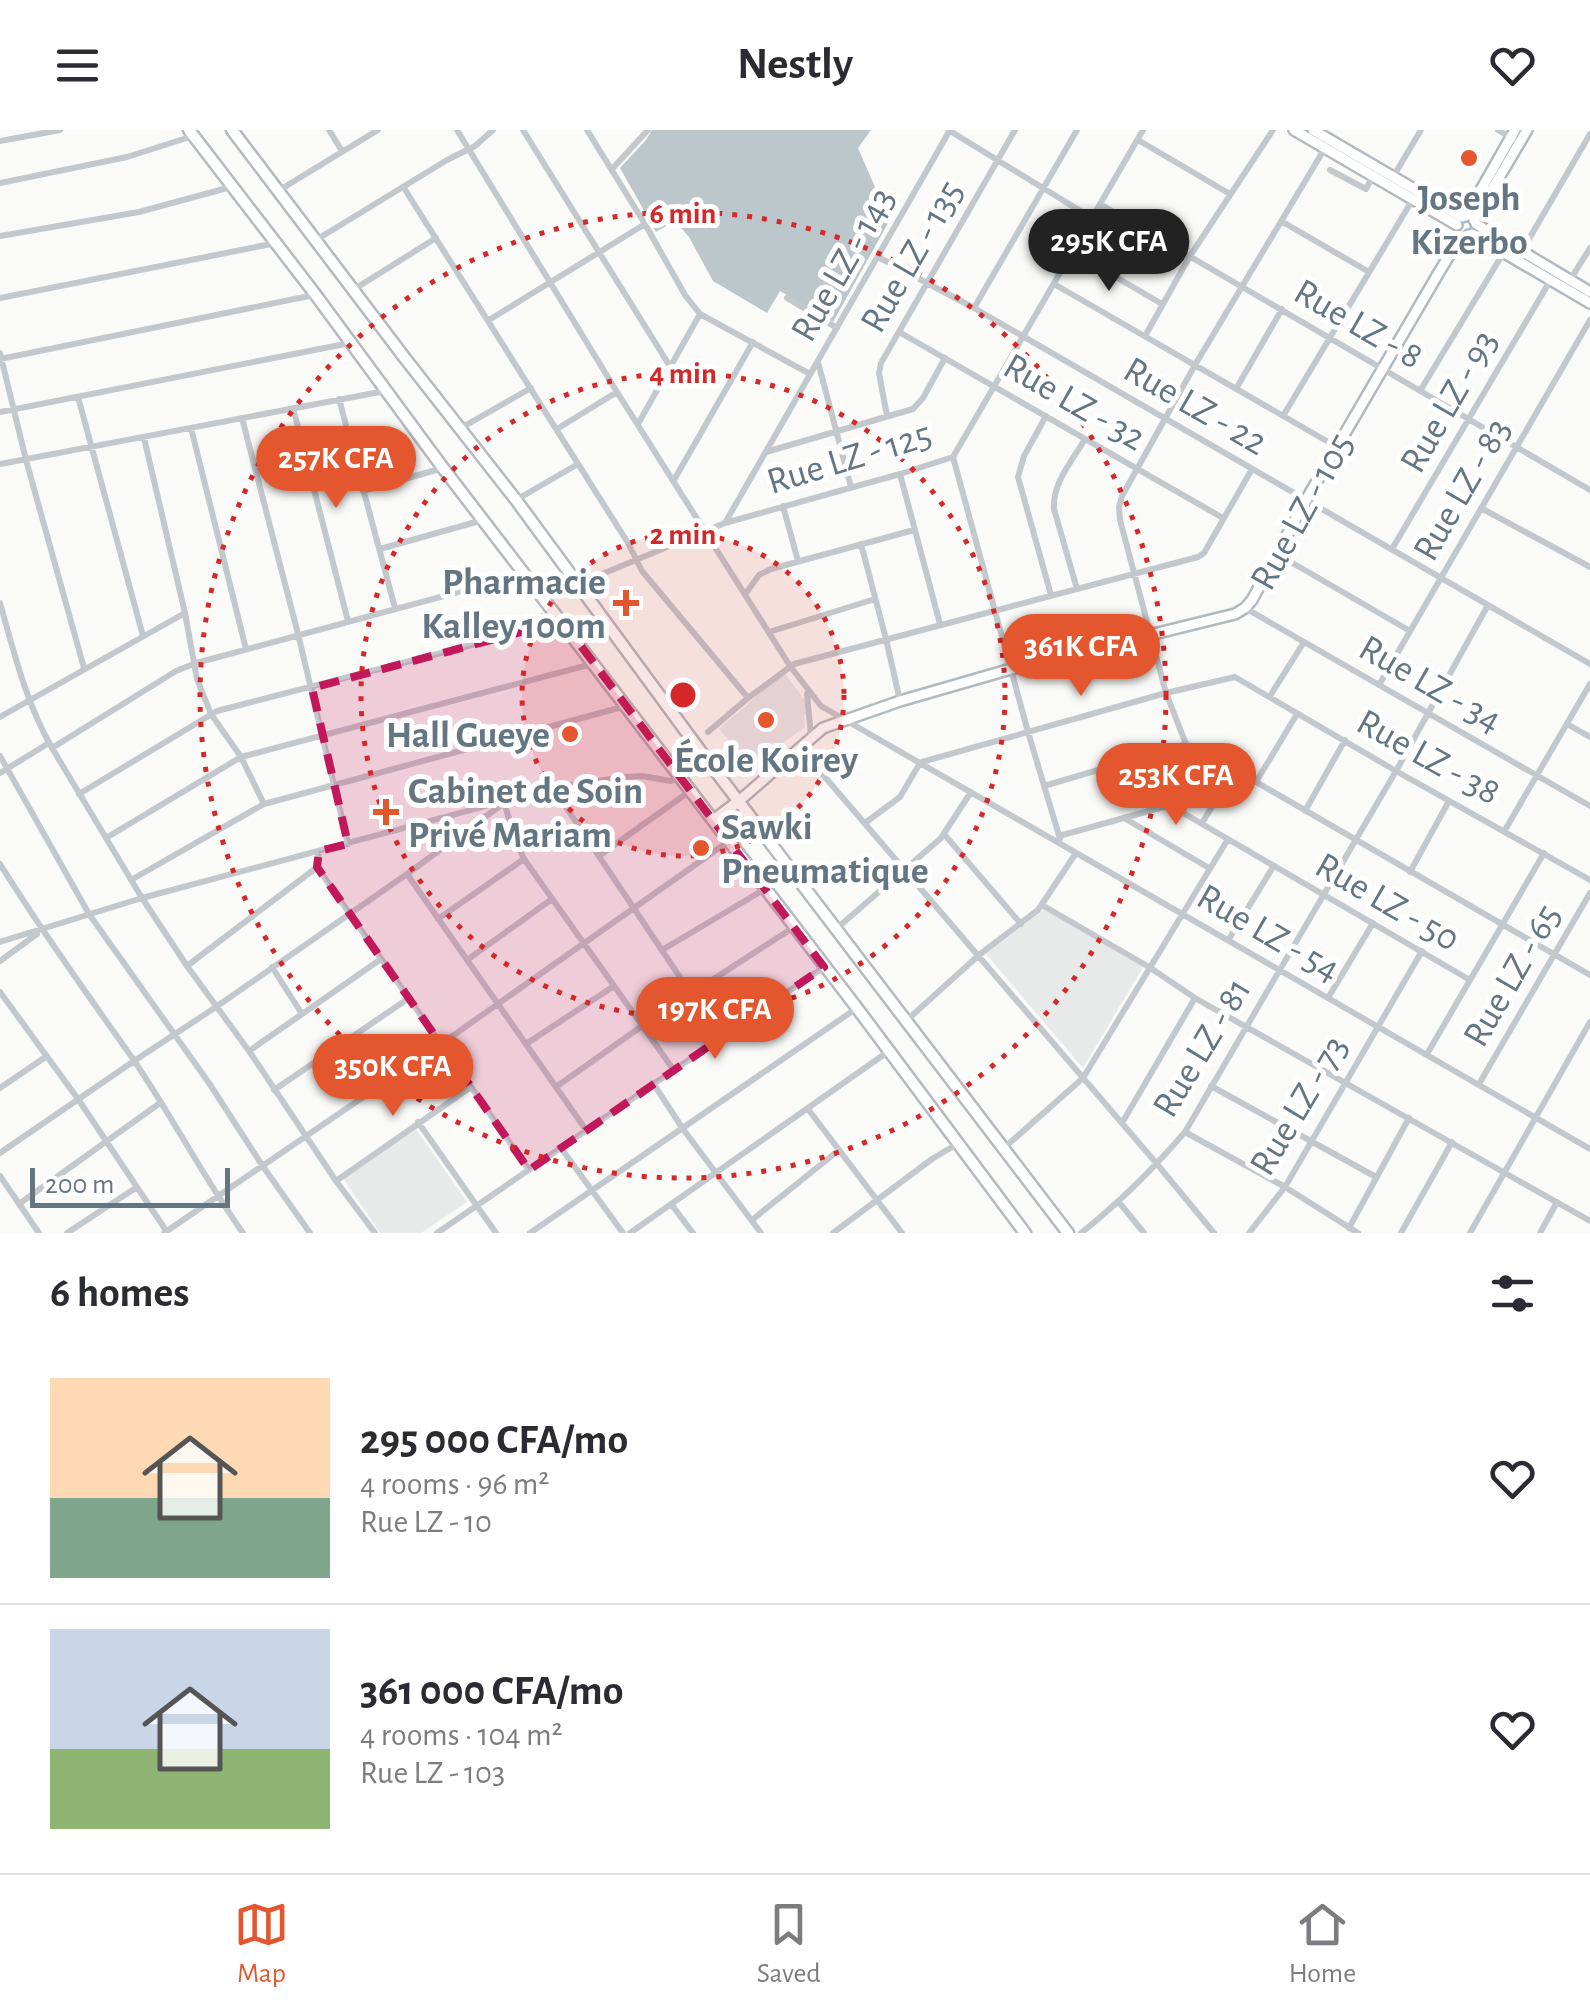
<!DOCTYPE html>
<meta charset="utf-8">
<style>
body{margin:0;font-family:"Alegreya Sans",sans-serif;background:#f7f7f7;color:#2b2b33;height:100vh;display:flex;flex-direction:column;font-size:38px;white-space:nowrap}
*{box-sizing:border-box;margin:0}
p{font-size:32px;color:#7c7c81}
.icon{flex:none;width:55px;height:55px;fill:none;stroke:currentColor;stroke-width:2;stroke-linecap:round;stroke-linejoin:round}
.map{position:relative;height:1103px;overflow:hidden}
.side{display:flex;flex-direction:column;background:#fff;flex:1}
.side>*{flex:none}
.scale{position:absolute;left:30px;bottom:25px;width:200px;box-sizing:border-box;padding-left:10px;border:5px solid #657683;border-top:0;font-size:28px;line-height:35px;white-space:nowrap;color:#657683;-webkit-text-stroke:8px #fff;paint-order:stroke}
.price{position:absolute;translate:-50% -85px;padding:0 22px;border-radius:35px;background:#e4572e;color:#fff;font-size:32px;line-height:65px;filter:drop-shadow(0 2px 5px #0008)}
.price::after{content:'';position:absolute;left:50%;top:60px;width:30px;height:22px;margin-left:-15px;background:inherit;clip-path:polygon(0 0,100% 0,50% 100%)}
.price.current{background:#222;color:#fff}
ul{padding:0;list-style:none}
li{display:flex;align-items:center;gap:30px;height:250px;padding:0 50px}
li+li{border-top:2px solid #e1e1e2}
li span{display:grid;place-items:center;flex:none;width:280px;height:200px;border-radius:0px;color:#555}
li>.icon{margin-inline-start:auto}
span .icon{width:120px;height:120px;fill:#fffc;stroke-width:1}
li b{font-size:42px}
h2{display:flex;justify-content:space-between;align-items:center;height:120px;padding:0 50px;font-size:42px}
header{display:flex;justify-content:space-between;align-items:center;height:130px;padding:0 50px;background:#fff;font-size:45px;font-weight:700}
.tabs{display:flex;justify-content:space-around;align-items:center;height:140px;border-top:2px solid #e1e1e2;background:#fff;font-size:28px;color:#7c7c81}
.tabs a{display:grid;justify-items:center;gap:5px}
.tabs .current{color:#e4572e}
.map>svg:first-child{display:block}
.built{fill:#e8e9e9}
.water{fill:#bbc7cb}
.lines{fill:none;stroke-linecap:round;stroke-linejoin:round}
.secondary-casing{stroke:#b3babf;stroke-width:14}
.primary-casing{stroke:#b5babe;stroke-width:15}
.minor{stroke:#c3c8cc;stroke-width:6}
.secondary{stroke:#fff;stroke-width:9}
.primary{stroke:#fff;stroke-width:10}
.marked{fill:#c2185b;fill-opacity:0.2;stroke:#c2185b;stroke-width:8;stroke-dasharray:20 12;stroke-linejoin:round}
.ring{fill:none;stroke:#d62828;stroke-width:5;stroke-dasharray:5 10}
.poi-dot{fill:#e4572e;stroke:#fff;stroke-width:4}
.labels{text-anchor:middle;stroke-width:10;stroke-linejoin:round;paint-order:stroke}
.poi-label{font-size:38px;font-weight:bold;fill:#657683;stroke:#fff}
.street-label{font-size:38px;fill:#657683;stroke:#fff}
.centre{fill:#d62828;stroke:#fff;stroke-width:5}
.ring-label{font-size:30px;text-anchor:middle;font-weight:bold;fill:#d62828;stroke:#fff;stroke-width:10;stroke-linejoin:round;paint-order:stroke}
</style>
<header><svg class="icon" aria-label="menu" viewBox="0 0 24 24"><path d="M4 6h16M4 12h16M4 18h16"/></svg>Nestly<svg class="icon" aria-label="heart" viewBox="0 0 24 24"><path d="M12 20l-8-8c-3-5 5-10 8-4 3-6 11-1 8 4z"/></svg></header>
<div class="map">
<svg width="1590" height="1103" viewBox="0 0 1590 1103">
<rect width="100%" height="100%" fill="#fafaf8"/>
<path class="built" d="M784,542L806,572L808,584L804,585L805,597L751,636L719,599Z
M1045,779L1143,837L1083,938L986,824Z
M416,999L467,1072L421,1103H380L343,1048Z"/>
<path class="water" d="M652,0H871L858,18L875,57L901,70L833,192L780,161L767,183L713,151L689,107L675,91L656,102L620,38L646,10Z"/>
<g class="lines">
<defs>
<path id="secondary" d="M1294,0L1457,95
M1313,0L1462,87
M1466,86L1515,0
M1474,90L1527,0
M1476,94L1590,162
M1472,104L1590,173
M739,671L823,598L900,571L1011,539L1235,484L1245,478L1252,470L1306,370L1438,144L1453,119L1469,105"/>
<path id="primary" d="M189,0L315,164L443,338L857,878L1025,1103
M232,0L404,227L516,370L704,626L1068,1103
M680,646L704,626
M714,690L739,671"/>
</defs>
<use href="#secondary" class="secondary-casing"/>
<use href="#primary" class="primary-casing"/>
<path class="minor" d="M329,0L342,21
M457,0L617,262L790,536L821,576L1590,1019
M523,0L671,238
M587,0L645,94L685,165L700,184L810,244
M1498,0L1520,13
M950,1L1092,88
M1138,10L1230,64
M0,11L60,0
M1325,18L1195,235L1122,366L1119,377L1120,390L1166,563L1186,614L1256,652L1590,845
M612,39L648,0
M1330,40L1366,59L1373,46
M1393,47L1421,0
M0,53L127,27L193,6
M404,58L628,413L642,441L748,568
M278,61L378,0
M1100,74L1590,360
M1281,91L1369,142
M0,106L139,82L231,57
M316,110L447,30L475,16L493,0
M1522,121L1590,4
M1073,122L1162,174
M878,127L974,178L1590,534
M1570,150L1590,118
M1054,154L1337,317
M353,160L436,108
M0,168L276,113
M787,168L837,198
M974,178L1077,0
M489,190L645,94
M899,202L1223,388
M1145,206L1190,126L1273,0
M0,223L26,330L84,538
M0,229L314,165
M818,232L851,357
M1236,259L1282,179
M1420,261L1504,122
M78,267L143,506
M339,269L395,478
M293,278L348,491
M0,282L350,213
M887,286L879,243L881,233L1015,0
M1046,286L1024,326L1018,347L1051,465
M1283,286L1413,69
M242,288L298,504L348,714
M638,294L700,184
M191,298L246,519
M461,298L531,258
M557,299L617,262
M144,308L185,483L197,549L211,584L241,627L264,674
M766,322L913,279L923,268L945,228
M953,327L1028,602L1060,709
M0,334L385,261
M900,344L940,494
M674,350L753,212
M363,361L443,338
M516,370L578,334
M783,376L798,431
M1481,378L1590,437
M725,393L950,0
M861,414L886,509L900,571
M380,419L483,390
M1392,419L1550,151
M1277,424L1410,501
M578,454L725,393L900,344L953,327L1143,0
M1077,459L1054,379C1052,353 1073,330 1085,309
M746,463L759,445L771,439L914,400
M0,473C14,522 26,573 52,618L142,768L187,836L249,921L336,1051L375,1103
M1245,478L1590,676
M769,502L875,469
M1379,555L1590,190
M807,564L811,606
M1270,566L1304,512
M0,587L185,483
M1567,594L1590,607
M708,602L748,568L794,534L1198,427L1204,423L1252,339
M52,618L176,541L196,533L525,444
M800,618L1157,1034L1214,1103
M0,626L89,784L209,953L262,1035L310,1103
M922,632L1166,563L1235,547L1396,641L1590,750
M0,643L49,613
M1256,652L1297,584
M1044,656L1186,614
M554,659L720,907
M79,664L217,581L561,492
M1305,681L1345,610
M1124,688L1209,738
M865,693L900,667L920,633
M1202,693L1234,641
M1505,700L1590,554
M944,704L1021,794
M1059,706L1167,676L1173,677L1470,850
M106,708L241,627L592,534
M599,726L690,661
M0,734C42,801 87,864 133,929C172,986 203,1047 243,1103
M317,737L529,1040
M1410,742L1449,671
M407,744L586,1000
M131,750L264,674L626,576
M1042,775L1149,837L1195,868L1590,1091
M438,789L524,729
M836,799L941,708L971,662
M1229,809L1273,737
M0,812L142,768L553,658L624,647L642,646L671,651L678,647
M662,820L765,759
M467,830L552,769
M0,831L37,804
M187,836L316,738L319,722
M272,837L302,884
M0,862L78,969L167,1102
M692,863L794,797
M1328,868L1373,793
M906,891L979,825L1038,780L1076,723
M526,914L614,856
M249,921L381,829
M1427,924L1544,723
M653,953L683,999L761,1103
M1479,954L1590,763
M1211,956L1376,1047
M556,957L642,896
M0,958L47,926
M274,960L409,868
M808,979L902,1103
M418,992L496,1103
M1122,993L1195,868
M1185,1002L1285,1057L1358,1103
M561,1018L623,1103
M1004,1018L1083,948L1228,709
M0,1023L134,931L216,877L407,744L504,673L517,714L524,729L673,939
M0,1046L39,1103
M336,1051L471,957
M1118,1071L1144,1103
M19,1074L160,973
M671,1074L693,1103
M752,1090L839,1020
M1349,1098L1409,988
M67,1103L137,1057
M164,1103L441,914L729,711
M437,1103L824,837
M530,1103L857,878
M630,1103L889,921
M833,1103L932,1029L957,1014
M1081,1103C1119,1073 1153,1039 1185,1002L1396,641L1488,475
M1249,1103L1285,1057L1422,821
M1401,1103L1452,1012
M1470,1103L1590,892
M1540,1103L1557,1072"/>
<use href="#secondary" class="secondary"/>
<use href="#primary" class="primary"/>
</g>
<path class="marked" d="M562,491L824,837L529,1040L317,737L319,721L348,714L312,558Z"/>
<circle cx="683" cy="565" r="161" fill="#d62828" fill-opacity=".12"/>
<g class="ring">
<circle cx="683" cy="565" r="161"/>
<circle cx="683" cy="565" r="322"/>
<circle cx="683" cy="565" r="483"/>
</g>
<g class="poi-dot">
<circle cx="1469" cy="28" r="10"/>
<path d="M621 458h10v10h10v10h-10v10h-10v-10h-10v-10h10z"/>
<circle cx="766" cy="590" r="10"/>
<circle cx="570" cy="604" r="10"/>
<path d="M381 667h10v10h10v10h-10v10h-10v-10h-10v-10h10z"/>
<circle cx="701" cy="718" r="10"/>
</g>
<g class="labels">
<g class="poi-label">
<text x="1469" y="80">Joseph<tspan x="1469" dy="44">Kizerbo</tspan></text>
<text x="606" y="464" text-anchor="end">Pharmacie<tspan x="606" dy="44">Kalley 100m</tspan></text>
<text x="550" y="617" text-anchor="end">Hall Gueye</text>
<text x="766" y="642">École Koirey</text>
<text x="408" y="673" text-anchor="start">Cabinet de Soin<tspan x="408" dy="44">Privé Mariam</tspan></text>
<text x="721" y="709" text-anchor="start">Sawki<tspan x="721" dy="44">Pneumatique</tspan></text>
</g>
<g class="street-label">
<text transform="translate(911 126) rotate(-60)" y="13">Rue LZ - 135</text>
<text transform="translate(842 134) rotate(-60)" y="13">Rue LZ - 143</text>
<text transform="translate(1359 193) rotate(30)" y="13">Rue LZ - 8</text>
<text transform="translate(1075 271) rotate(30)" y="13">Rue LZ - 32</text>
<text transform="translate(1448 271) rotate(-60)" y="13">Rue LZ - 93</text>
<text transform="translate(1196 275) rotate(30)" y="13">Rue LZ - 22</text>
<text transform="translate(849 327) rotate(-17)" y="13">Rue LZ - 125</text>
<text transform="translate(1461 359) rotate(-60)" y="13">Rue LZ - 83</text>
<text transform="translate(1301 381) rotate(-61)" y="13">Rue LZ - 105</text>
<text transform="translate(1431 553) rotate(30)" y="13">Rue LZ - 34</text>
<text transform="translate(1429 626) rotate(29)" y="13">Rue LZ - 38</text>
<text transform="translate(1388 771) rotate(30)" y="13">Rue LZ - 50</text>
<text transform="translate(1269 802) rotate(30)" y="13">Rue LZ - 54</text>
<text transform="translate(1511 845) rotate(-60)" y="13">Rue LZ - 65</text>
<text transform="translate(1201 917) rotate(-59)" y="13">Rue LZ - 81</text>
<text transform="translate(1298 975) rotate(-59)" y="13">Rue LZ - 73</text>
</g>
</g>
<circle cx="683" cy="565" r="15" class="centre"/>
<g class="ring-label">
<text x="683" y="93">6 min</text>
<text x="683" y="253">4 min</text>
<text x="683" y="414">2 min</text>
</g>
</svg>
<div class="scale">200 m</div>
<b class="price current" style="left:1109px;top:164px">295K CFA</b>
<b class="price" style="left:336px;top:381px">257K CFA</b>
<b class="price" style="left:1081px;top:569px">361K CFA</b>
<b class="price" style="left:1176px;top:698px">253K CFA</b>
<b class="price" style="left:715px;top:932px">197K CFA</b>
<b class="price" style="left:393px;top:989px">350K CFA</b>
</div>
<section class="side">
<h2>6 homes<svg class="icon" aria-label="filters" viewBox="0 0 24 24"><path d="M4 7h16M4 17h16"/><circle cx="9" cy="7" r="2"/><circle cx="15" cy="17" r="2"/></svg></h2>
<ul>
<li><span style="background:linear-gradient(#ffd9b3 60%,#7fa58c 0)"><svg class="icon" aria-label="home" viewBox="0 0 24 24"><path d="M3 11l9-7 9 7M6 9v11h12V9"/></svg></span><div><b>295 000 CFA/mo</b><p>4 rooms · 96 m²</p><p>Rue LZ - 10</p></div><svg class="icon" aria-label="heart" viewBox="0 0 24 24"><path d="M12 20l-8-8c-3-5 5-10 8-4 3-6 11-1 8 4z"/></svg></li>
<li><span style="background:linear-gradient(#c9d6e8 60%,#8fb573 0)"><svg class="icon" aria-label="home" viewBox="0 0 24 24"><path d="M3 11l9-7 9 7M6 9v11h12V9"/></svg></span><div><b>361 000 CFA/mo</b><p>4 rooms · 104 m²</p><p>Rue LZ - 103</p></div><svg class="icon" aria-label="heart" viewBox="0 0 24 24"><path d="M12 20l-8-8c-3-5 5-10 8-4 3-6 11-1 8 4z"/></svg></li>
</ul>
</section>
<nav class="tabs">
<a class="current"><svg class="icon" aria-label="map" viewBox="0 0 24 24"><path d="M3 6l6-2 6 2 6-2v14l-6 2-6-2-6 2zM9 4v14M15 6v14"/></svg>Map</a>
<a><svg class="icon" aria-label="saved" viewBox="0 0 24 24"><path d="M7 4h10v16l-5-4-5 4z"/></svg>Saved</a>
<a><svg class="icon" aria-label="home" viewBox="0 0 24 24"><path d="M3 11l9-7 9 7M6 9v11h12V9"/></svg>Home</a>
</nav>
